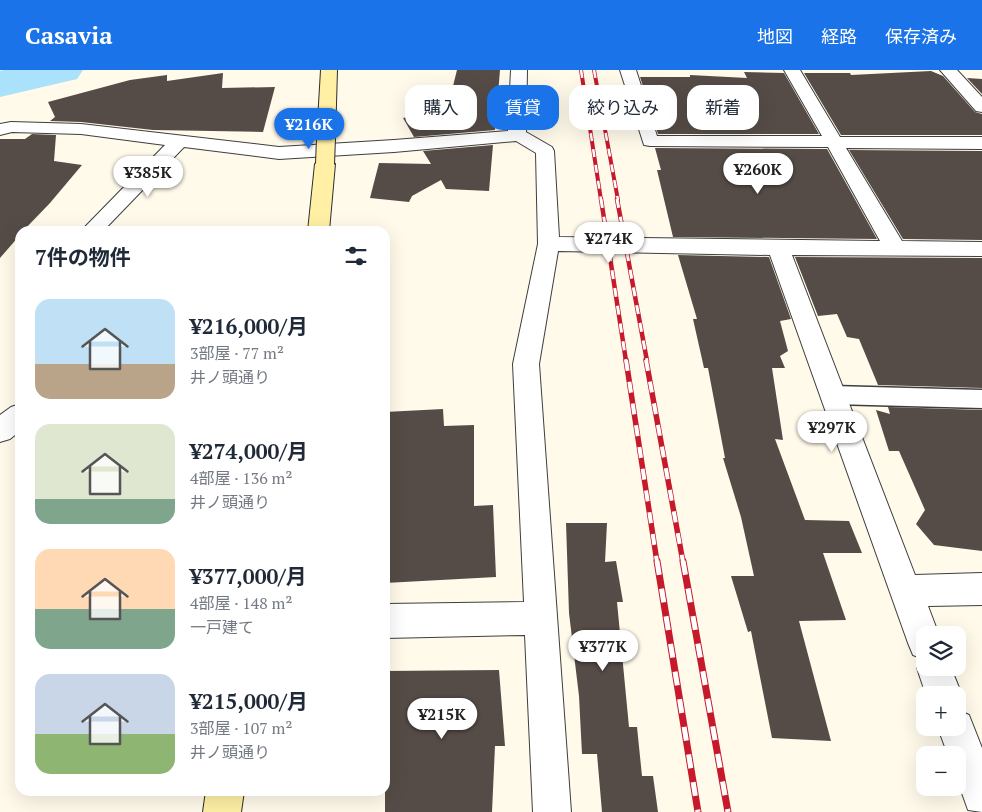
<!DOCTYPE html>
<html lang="ja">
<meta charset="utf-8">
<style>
body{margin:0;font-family:"PT Serif","Noto Sans JP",serif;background:#f2f2f3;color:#1f2937;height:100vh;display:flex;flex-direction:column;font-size:19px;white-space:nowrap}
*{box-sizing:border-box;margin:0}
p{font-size:16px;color:#747a83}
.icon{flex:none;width:28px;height:28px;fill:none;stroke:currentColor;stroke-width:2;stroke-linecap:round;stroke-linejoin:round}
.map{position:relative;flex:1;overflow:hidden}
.panel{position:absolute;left:15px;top:156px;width:375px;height:570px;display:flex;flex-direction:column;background:#fff;border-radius:15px;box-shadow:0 5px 20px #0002}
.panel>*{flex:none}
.top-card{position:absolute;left:405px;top:15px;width:475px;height:45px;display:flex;gap:10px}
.tools{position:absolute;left:916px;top:556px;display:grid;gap:10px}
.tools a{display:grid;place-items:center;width:50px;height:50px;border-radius:10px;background:#fff;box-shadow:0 5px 20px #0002;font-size:25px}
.price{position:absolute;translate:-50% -42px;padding:0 11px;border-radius:18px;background:#fff;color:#222;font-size:16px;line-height:32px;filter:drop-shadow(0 1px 2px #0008)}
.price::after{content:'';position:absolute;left:50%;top:30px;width:15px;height:11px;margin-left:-8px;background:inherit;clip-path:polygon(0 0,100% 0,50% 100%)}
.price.on{background:#1a73e8;color:#fff}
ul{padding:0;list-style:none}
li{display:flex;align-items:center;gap:15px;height:125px;padding:0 20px}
li span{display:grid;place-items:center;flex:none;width:140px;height:100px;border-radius:15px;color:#555}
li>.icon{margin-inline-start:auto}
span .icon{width:60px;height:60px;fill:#fffc;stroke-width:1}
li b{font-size:21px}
h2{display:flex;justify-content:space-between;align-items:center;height:60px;padding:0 20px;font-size:21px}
.chip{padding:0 18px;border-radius:15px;background:#fff;box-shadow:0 5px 20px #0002;font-size:18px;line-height:45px}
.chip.on{background:#1a73e8;color:#fff}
header{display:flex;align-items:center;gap:30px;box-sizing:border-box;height:70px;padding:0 25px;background:#1a73e8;color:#fff}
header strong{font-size:24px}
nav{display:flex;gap:28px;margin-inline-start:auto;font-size:18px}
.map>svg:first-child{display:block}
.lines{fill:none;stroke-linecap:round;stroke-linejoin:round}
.river{fill:#aae1fb;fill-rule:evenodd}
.building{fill:#554c47}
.lane-casing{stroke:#3e3e3e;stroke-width:3}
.street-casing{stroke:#3e3e3e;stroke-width:2}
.secondary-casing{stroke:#2d2d2d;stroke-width:2}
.lane{fill:#fff;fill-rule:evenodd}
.street{fill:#fff;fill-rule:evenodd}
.secondary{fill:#fff0a5;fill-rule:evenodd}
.rail-far3-casing{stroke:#c6192b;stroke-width:4}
.rail-far2-casing{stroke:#c6192b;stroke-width:4.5}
.rail-far1-casing{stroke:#c6192b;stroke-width:5.5}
.rail-casing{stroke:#c6192b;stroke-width:7}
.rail-far3{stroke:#fff;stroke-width:2.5;stroke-dasharray:8;stroke-linecap:butt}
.rail-far2{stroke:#fff;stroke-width:3;stroke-dasharray:9;stroke-linecap:butt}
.rail-far1{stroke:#fff;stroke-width:4;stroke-dasharray:11;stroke-linecap:butt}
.rail{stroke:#fff;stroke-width:5;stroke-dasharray:14;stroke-linecap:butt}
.secondary-bridge-casing{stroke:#2d2d2d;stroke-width:20;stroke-linecap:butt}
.secondary-bridge{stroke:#fff0a5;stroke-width:18}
</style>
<header>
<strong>Casavia</strong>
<nav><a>地図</a><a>経路</a><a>保存済み</a></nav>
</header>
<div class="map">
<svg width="982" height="742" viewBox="0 0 982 742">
<rect width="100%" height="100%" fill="#fffaea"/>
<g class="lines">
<path class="river" d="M5,0H83L77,9L0,27V1Z"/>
</g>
<path class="building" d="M457,0H500L495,60L414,67L403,48L412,46L410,40L448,36Z
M931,1L943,6L975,42L982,44V65H841L804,3H850L851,5Z
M744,2L784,3L819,64H658L640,7H690V5L747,8Z
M223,3L222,18L275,17L263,62L153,60L81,52L50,51L55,47L48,32L130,10L167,5V11Z
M967,8L982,9V24Z
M32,64L56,65L54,91L82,95L50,133L23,161H20V165L0,188V69H25Z
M493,75L489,121L446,119L441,110L412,126L409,132L370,128L379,93L431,94L423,81Z
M655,78L827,79L877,169L673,167L657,100H661Z
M849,80L982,81V170L903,169Z
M678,185L769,187L791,249L780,251L788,281L780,286L785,298H772L783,370L775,369L805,450L849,451L862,483H823L846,550L799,551L831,671L772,668L751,561L748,562L731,506H754L741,447L723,388H725L708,298H704L693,249H697Z
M795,187L982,188V318L878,315L859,269L847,267L837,244L818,246Z
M888,337L982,340V481L934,475L916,454L925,440L899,381H889L876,340L890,344Z
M443,339L444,356L474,355V436L493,435L496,507L385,513V342Z
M566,453H607L605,492L616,491L623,532H617L629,657H637L642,706H653L658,742H602L597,684H582L579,626L569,543Z
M499,600L505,676H495L492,742H385V601Z"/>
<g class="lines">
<defs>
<path id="lane" d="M833,316L982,320V338L833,334L825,331L822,325L825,319Z"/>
<path id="street" d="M511,0H527L526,62L552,77L554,81L559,167L880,171L828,77L650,76L644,75L620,0H636L657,66H822L784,0H800L840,67H982V79L846,78L902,171L982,172V186L792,185L915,505L982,503V535L928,536L939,565H925V598H951L962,625L958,635V625H926L917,598L921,588L913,585L908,573L770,185L558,181L539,294L571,742H533L525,565L385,568V534L524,532L513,294L538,174L536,83L516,71L394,82L279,89L184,77L103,161H81L165,75L81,64L12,62L0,65V54L11,52L81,54L279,77L394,70L508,61Z
M940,0H957L982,27V42L976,41Z
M20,334V361L10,369L0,372V345L11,337Z
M958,640L969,645L982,678V742L968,740L958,712V685H948L938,658H958Z"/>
<path id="secondary" d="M321,0H337L335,68L332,72L326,73L320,72L317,68Z
M325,88L332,90L335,94L329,161H308L315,94L318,90Z
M206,721H244L241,742H203Z"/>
</defs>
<use href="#lane" class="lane-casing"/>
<use href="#street" class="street-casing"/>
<use href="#secondary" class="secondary-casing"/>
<use href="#lane" class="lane"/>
<use href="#street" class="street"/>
<use href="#secondary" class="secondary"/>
<defs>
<path id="rail-far3" d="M581,0L601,130
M594,0L618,130"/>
<path id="rail-far2" d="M601,129L626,291
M617,129L647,291"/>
<path id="rail-far1" d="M626,290L657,492
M646,290L683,492"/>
<path id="rail" d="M657,491L698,742
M683,491L728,742"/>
</defs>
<use href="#rail-far3" class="rail-far3-casing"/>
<use href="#rail-far2" class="rail-far2-casing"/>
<use href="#rail-far1" class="rail-far1-casing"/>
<use href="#rail" class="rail-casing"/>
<use href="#rail-far3" class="rail-far3"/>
<use href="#rail-far2" class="rail-far2"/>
<use href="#rail-far1" class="rail-far1"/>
<use href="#rail" class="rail"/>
<defs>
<path id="secondary-bridge" d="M325,94L326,68"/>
</defs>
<use href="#secondary-bridge" class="secondary-bridge-casing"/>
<use href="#secondary-bridge" class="secondary-bridge"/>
</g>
</svg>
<div class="tools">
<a><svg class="icon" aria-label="layers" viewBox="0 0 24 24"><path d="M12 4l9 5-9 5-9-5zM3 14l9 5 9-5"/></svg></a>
<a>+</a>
<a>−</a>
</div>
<b class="price on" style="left:309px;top:80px">¥216K</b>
<b class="price" style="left:758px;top:125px">¥260K</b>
<b class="price" style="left:148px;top:128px">¥385K</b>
<b class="price" style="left:609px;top:194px">¥274K</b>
<b class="price" style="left:832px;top:383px">¥297K</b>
<b class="price" style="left:603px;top:602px">¥377K</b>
<b class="price" style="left:442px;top:670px">¥215K</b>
<div class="top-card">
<a class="chip">購入</a>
<a class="chip on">賃貸</a>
<a class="chip">絞り込み</a>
<a class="chip">新着</a>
</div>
<section class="panel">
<h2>7件の物件<svg class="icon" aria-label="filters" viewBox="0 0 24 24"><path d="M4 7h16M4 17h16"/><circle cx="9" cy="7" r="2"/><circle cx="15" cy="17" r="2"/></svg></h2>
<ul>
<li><span style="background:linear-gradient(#bfe0f5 65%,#b9a48a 0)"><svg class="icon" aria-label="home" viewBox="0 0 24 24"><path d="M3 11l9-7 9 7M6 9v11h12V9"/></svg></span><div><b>¥216,000/月</b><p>3部屋 · 77 m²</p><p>井ノ頭通り</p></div></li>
<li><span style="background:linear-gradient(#dfe7d0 75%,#7fa58c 0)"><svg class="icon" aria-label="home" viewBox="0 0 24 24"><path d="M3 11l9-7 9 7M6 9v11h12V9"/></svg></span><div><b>¥274,000/月</b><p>4部屋 · 136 m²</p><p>井ノ頭通り</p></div></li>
<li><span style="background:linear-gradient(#ffd9b3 60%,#7fa58c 0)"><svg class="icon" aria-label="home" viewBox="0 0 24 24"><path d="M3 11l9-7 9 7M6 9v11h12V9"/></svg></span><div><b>¥377,000/月</b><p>4部屋 · 148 m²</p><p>一戸建て</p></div></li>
<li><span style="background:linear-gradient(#c9d6e8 60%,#8fb573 0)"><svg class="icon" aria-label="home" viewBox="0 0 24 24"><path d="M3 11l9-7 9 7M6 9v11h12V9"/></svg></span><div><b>¥215,000/月</b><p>3部屋 · 107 m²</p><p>井ノ頭通り</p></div></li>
</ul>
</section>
</div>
